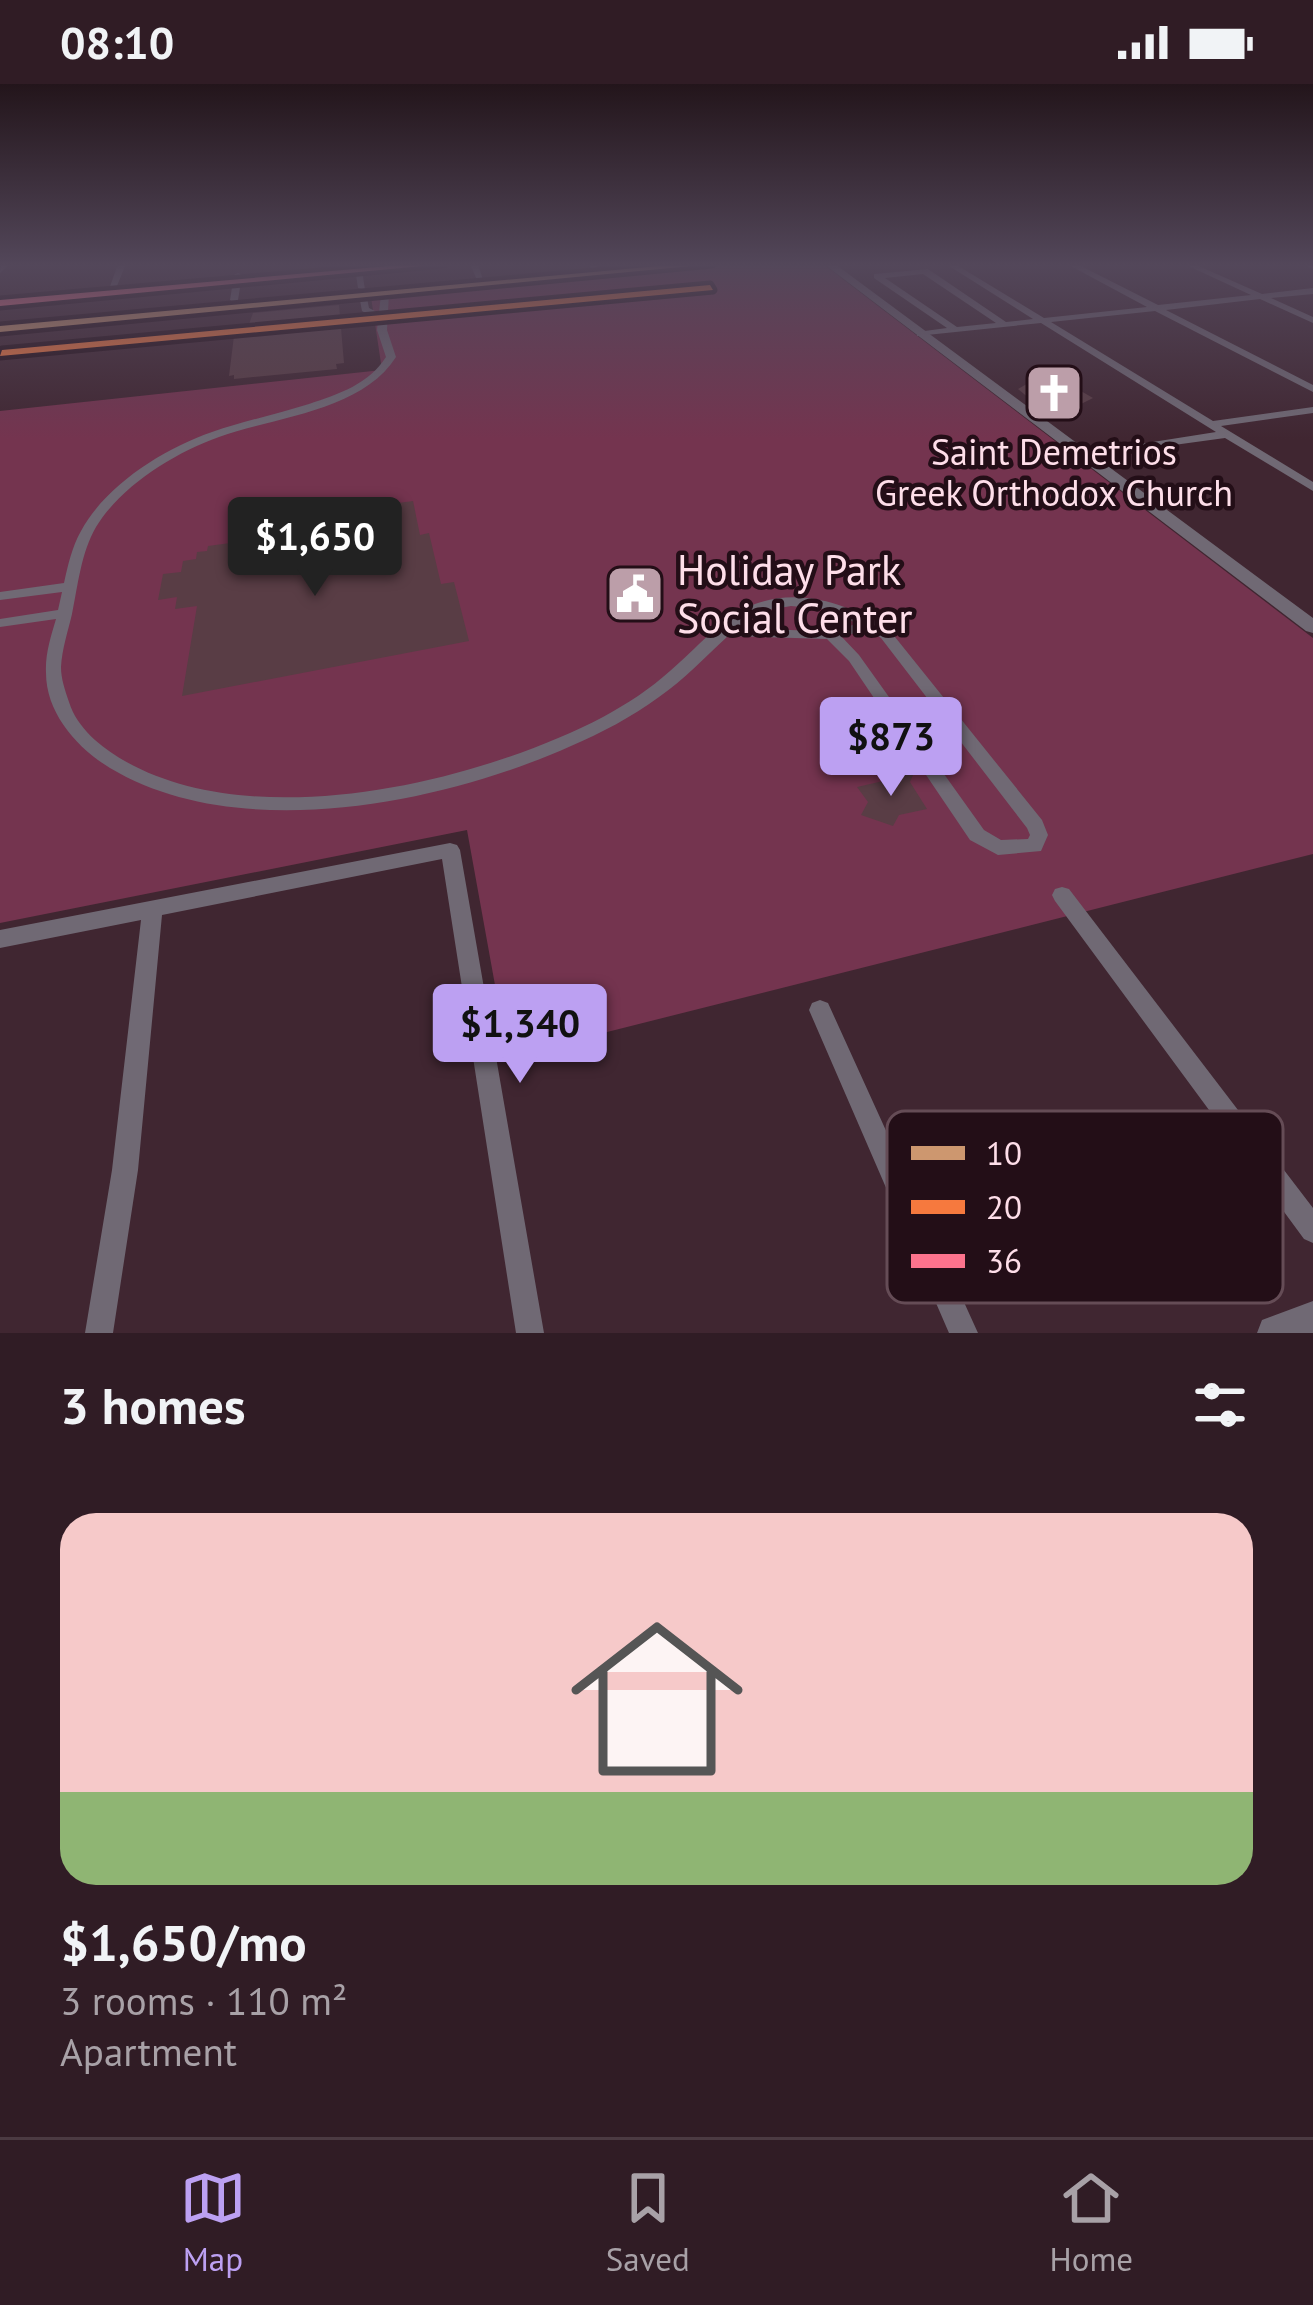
<!DOCTYPE html>
<meta charset="utf-8">
<style>
body{margin:0;font-family:"PT Sans",sans-serif;background:#3c2932;color:#f1f3f6;height:100vh;display:flex;flex-direction:column;font-size:45px;white-space:nowrap}
*{box-sizing:border-box;margin:0}
p{font-size:39px;color:#a8a1a7}
.icon{flex:none;width:66px;height:66px;fill:none;stroke:currentColor;stroke-width:2;stroke-linecap:round;stroke-linejoin:round}
.map{position:relative;height:1249px;overflow:hidden}
.drawer{display:flex;flex-direction:column;background:#301c25;flex:1}
.drawer>*{flex:none}
.price{position:absolute;translate:-50% -102px;padding:0 27px;border-radius:12px;background:#bca0f2;color:#111;font-size:39px;line-height:78px;filter:drop-shadow(0 3px 6px #0008)}
.price::after{content:'';position:absolute;left:50%;top:72px;width:36px;height:27px;margin-left:-18px;background:inherit;clip-path:polygon(0 0,100% 0,50% 100%)}
.price.selected{background:#222;color:#fff}
ul{padding:0;list-style:none}
li{display:grid;align-content:center;gap:24px;height:636px;padding:0 60px}
li span{display:grid;place-items:center;height:372px;border-radius:36px;color:#555}
li>.icon{margin-inline-start:auto}
span .icon{width:216px;height:216px;fill:#fffc;stroke-width:1}
li b{font-size:51px}
h2{display:flex;justify-content:space-between;align-items:center;height:144px;padding:0 60px;font-size:51px}
.status{display:flex;justify-content:space-between;align-items:center;height:84px;padding:0 60px;background:#301c25;direction:ltr}
.status svg{height:33px;fill:currentColor}
.dock{display:flex;justify-content:space-around;align-items:center;height:168px;border-top:3px solid #4b3a42;background:#301c25;font-size:33px;color:#a8a1a7}
.dock a{display:grid;justify-items:center;gap:6px}
.dock .selected{color:#bca0f2}
.map>svg:first-child{display:block}
.green{fill:#74344f}
.building{fill:#593d45}
.lines{fill:none;stroke-linecap:round;stroke-linejoin:round}
.minor{fill:#706974;fill-rule:evenodd}
.tertiary{fill:#706974;fill-rule:evenodd}
.primary{fill:#746777;fill-rule:evenodd}
.bus-1-casing{stroke:#230e17;stroke-width:9}
.bus-2-casing{stroke:#230e17;stroke-width:9}
.bus-3-casing{stroke:#230e17;stroke-width:9}
.bus-1{fill:#cd976f;fill-rule:evenodd}
.bus-2{fill:#f6793e;fill-rule:evenodd}
.bus-3{fill:#fc738d;fill-rule:evenodd}
.labels{text-anchor:middle;stroke-width:9;stroke-linejoin:round;paint-order:stroke}
.far-poi-label{font-size:36px;fill:#fedee9;stroke:#230e17}
.poi-label{font-size:42px;fill:#fedee9;stroke:#230e17;text-anchor:start}
.key{fill:#230e17;stroke:#654c56;stroke-width:3}
.key-label{font-size:33px;fill:#fedee9}
</style>
<div class="status"><b>08:10</b><svg viewBox="0 0 49 12"><path d="M0 12V9h3v3zM5 12V6h3v6zM10 12V3h3v9zM15 12V0h3v12zM26 1h20v11H26zM47 4h2v5h-2z"/></svg></div>
<div class="map">
<svg width="1313" height="1249" viewBox="0 0 1313 1249">
<rect width="100%" height="100%" fill="#402631"/>
<path class="green" d="M743,180H823L1313,554V770L508,973L467,746L0,839V327L382,286L371,213Z"/>
<path class="building" d="M339,221L344,279L336,280L337,285L234,295V291L229,292L235,244L248,243L253,229Z
M1032,297L1067,299L1093,314L1071,325L1036,320L1018,305Z
M413,417L420,451L429,449L441,500L454,498L469,557L182,612L197,522L175,525L177,513L158,516L163,490L181,488L183,477L196,475L197,468L207,467L208,462L274,453L273,464L305,459L304,432Z
M900,686L913,691L910,698L927,725L899,731L893,742L861,731L868,718L857,703L896,694Z"/>
<g class="lines">
<path class="minor" d="M1,180H9L0,189Z
M118,180H126L114,209L107,211Z
M470,180H478L483,196H477Z
M588,180H596L599,184L592,186Z
M946,180H955L1044,234L1147,223L1067,180H1077L1158,221L1251,211L1184,180H1194L1262,210L1313,204V210L1271,214L1313,233V239L1260,215L1166,226L1313,301V308L1155,227L1051,238L1213,337L1313,323V329L1221,342L1313,398V407L1225,354L1079,374L1077,372L1083,369L1216,348L1041,239L917,252V248L947,244L874,194V190L928,185L1006,238L1033,235ZM923,190L996,239L957,243L885,194Z
M1302,180H1313V185Z
M355,184L362,186L365,206L358,204Z
M238,189L242,191L238,216L234,219L230,216L234,191Z
M385,206L389,209L387,246L396,273C362,327 275,333 219,353C174,369 121,402 96,443C81,469 78,501 72,530C68,547 62,565 61,583C61,595 65,606 69,618C77,644 101,663 123,676C254,752 476,699 603,633C627,620 650,605 670,587C696,565 723,532 755,520C802,503 853,521 891,548L1042,736L1048,751L1041,767L998,771L970,756L849,577L827,555L728,552C705,573 684,596 659,613C632,633 601,649 571,662C441,720 238,761 110,684C77,664 46,629 46,589C45,570 51,552 56,535L0,543V535L58,526L62,508L0,516V508L64,499C68,481 72,463 81,447C106,401 163,365 212,348C244,337 277,330 309,320C339,310 369,300 386,273L377,246L378,236L362,227L359,211L366,209L369,224L379,229L381,209ZM791,522L823,525L859,540L818,547L738,544L763,527ZM870,546L881,554L1027,744L1030,751L1028,755L1001,756L984,746L859,571L841,552Z
M450,759L457,761L460,766L544,1249H516L442,775L162,831L138,1086L113,1249H85L112,1086L141,836L0,864V846Z
M1062,803L1069,805L1313,1124V1159L1304,1155L1055,817L1052,811L1055,805Z
M820,916L828,919L978,1249H949L809,926L812,919Z"/>
<path class="tertiary" d="M824,180H835L1313,534V549L1306,547Z
M1313,1217V1249H1257L1262,1236Z"/>
<path class="primary" d="M666,180H714L0,247V239Z"/>
<defs>
<path id="bus-1" d="M681,180H712L0,248V242Z"/>
<path id="bus-2" d="M710,201L713,206L0,272L2,266Z"/>
<path id="bus-3" d="M412,180H443L0,222V216Z"/>
</defs>
<use href="#bus-1" class="bus-1-casing"/>
<use href="#bus-2" class="bus-2-casing"/>
<use href="#bus-3" class="bus-3-casing"/>
<use href="#bus-1" class="bus-1"/>
<use href="#bus-2" class="bus-2"/>
<use href="#bus-3" class="bus-3"/>
</g>
<linearGradient id="sky" x2="0" y2="1"><stop stop-color="#23151b"/><stop offset="0.51" stop-color="#53475a"/><stop offset="1" stop-color="#53475a" stop-opacity="0"/></linearGradient>
<rect width="1313" height="355" fill="url(#sky)"/>
<defs>
<symbol id="church-square" viewBox="-11 -11 22 22"><rect x="-9" y="-9" width="18" height="18" rx="4" fill="#bc9ea9" stroke="#230e17"/><path d="M-1.2-6h2.4v3.5h3.3v2.4h-3.3V6h-2.4V-.1h-3.3v-2.4h3.3Z" fill="#fff"/></symbol>
<symbol id="civic-square" viewBox="-11 -11 22 22"><rect x="-9" y="-9" width="18" height="18" rx="4" fill="#bc9ea9" stroke="#230e17"/><path d="M-.6-6.5H3V-4.5H.6V-3L4-1V1h2V6H-6V1h2V-1L-.6-3ZM-1.2 2.5V6h2.4V2.5Z" fill="#fff"/></symbol>
</defs>
<g fill-rule="evenodd">
<use href="#church-square" x="1021" y="276" width="66" height="66"/>
<use href="#civic-square" x="602" y="477" width="66" height="66"/>
</g>
<g class="labels">
<g class="far-poi-label">
<text x="1054" y="381">Saint Demetrios<tspan x="1054" dy="41">Greek Orthodox Church</tspan></text>
</g>
<g class="poi-label">
<text x="677" y="501">Holiday Park<tspan x="677" dy="48">Social Center</tspan></text>
</g>
</g>
<rect x="887" y="1027" width="396" height="192" rx="18" class="key"/>
<rect x="911" y="1062" width="54" height="14" fill="#cd976f"/>
<rect x="911" y="1116" width="54" height="14" fill="#f6793e"/>
<rect x="911" y="1170" width="54" height="14" fill="#fc738d"/>
<g class="key-label">
<text x="986" y="1081">10</text>
<text x="986" y="1135">20</text>
<text x="986" y="1189">36</text>
</g>
</svg>
<b class="price selected" style="left:315px;top:515px">$1,650</b>
<b class="price" style="left:891px;top:715px">$873</b>
<b class="price" style="left:520px;top:1002px">$1,340</b>
</div>
<section class="drawer">
<h2>3 homes<svg class="icon" aria-label="filters" viewBox="0 0 24 24"><path d="M4 7h16M4 17h16"/><circle cx="9" cy="7" r="2"/><circle cx="15" cy="17" r="2"/></svg></h2>
<ul>
<li><span style="background:linear-gradient(#f6c9c9 75%,#8fb573 0)"><svg class="icon" aria-label="home" viewBox="0 0 24 24"><path d="M3 11l9-7 9 7M6 9v11h12V9"/></svg></span><div><b>$1,650/mo</b><p>3 rooms · 110 m²</p><p>Apartment</p></div></li>
</ul>
</section>
<nav class="dock">
<a class="selected"><svg class="icon" aria-label="map" viewBox="0 0 24 24"><path d="M3 6l6-2 6 2 6-2v14l-6 2-6-2-6 2zM9 4v14M15 6v14"/></svg>Map</a>
<a><svg class="icon" aria-label="saved" viewBox="0 0 24 24"><path d="M7 4h10v16l-5-4-5 4z"/></svg>Saved</a>
<a><svg class="icon" aria-label="home" viewBox="0 0 24 24"><path d="M3 11l9-7 9 7M6 9v11h12V9"/></svg>Home</a>
</nav>
